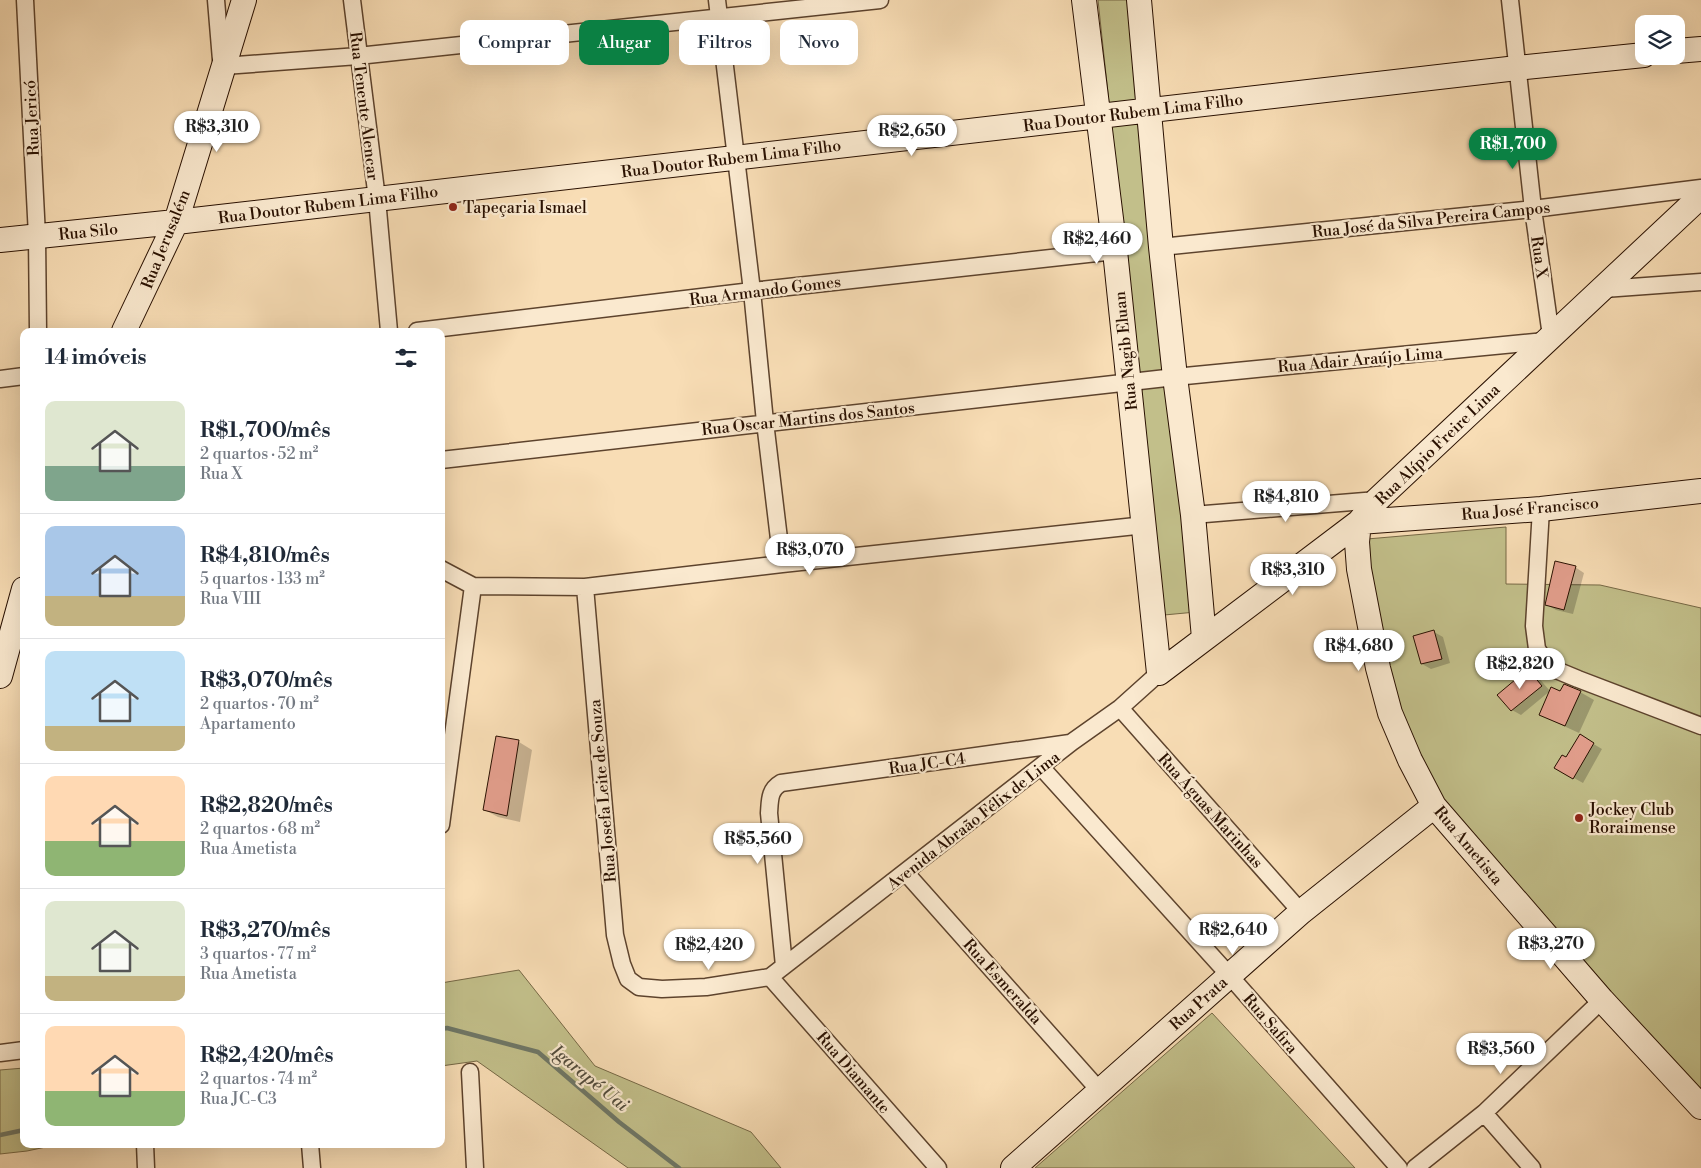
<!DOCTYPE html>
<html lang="pt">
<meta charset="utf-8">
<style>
body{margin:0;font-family:"Libre Bodoni",serif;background:#f2f2f3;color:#1f2937;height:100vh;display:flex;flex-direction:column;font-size:19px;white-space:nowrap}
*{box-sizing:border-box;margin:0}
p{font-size:16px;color:#747a83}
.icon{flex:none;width:28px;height:28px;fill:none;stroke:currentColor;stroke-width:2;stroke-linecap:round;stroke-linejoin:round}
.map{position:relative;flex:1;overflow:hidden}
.side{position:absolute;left:20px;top:328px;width:425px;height:820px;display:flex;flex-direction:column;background:#fff;border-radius:10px;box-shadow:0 5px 20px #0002}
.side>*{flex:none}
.guide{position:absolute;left:460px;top:20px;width:475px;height:45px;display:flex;gap:10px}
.tools{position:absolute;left:1635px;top:15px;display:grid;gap:10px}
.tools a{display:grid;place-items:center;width:50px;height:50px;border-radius:10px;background:#fff;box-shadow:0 5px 20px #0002;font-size:25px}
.price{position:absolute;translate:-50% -42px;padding:0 11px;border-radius:18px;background:#fff;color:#222;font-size:16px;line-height:32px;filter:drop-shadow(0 1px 2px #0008)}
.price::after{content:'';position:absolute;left:50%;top:30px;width:15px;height:11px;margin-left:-8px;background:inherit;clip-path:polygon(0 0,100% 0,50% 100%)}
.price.selected{background:#0b8043;color:#fff}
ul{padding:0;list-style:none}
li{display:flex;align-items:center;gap:15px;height:125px;padding:0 25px}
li+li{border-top:1px solid #e0e1e3}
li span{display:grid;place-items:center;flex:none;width:140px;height:100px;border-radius:10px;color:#555}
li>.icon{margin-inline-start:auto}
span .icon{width:60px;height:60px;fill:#fffc;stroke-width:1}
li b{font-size:21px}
h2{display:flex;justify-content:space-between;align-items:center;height:60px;padding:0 25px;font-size:21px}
.chip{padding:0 18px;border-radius:10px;background:#fff;box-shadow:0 5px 20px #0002;font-size:18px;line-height:45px}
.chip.selected{background:#0b8043;color:#fff}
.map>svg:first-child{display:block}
.green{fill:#c2bf8a;stroke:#766845}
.shadow{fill:#0003}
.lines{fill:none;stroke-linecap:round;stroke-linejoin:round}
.stream{stroke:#6f7766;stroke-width:4.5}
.building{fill:#e29e8c;stroke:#291000}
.street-casing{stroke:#5d432d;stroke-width:19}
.secondary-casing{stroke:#291000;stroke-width:26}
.street{stroke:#fae9cf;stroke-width:16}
.secondary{stroke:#fae9cf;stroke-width:24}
.poi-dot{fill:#8f2418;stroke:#fae9cf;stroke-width:2}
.labels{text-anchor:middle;stroke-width:4.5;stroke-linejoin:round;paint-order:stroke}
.street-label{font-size:16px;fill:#291000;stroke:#fae9cf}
.poi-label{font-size:16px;fill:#291000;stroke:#fae9cf;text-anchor:start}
.water-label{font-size:18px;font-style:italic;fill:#524c3c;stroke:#fae9cf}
</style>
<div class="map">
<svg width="1701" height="1168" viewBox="0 0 1701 1168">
<rect width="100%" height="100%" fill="#f8ddb5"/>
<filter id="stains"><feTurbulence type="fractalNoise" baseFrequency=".004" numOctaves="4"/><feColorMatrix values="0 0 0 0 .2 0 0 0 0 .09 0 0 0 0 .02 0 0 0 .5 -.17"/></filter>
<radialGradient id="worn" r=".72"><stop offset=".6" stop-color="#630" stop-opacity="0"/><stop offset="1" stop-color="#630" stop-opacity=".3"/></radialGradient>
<path class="green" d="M1098,0H1129L1196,612L1164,615Z
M1506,527V584L1600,585L1701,608V1094L1441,799L1392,694L1369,585L1367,539Z
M519,970L595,1066L751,1132L781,1168H628L477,1061L441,1066V983Z
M1212,1013L1355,1168H1035Z
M24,1068V1144H60L27,1151L0,1154V1070Z"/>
<path class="shadow" d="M1575,567L1584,573L1573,614L1556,610L1547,605Z
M1434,632L1443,637L1450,663L1431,669L1422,664Z
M1528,671L1537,676L1550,691L1521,715L1512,710Z
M1580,692L1594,700L1579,733L1540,715L1561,693Z
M1580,736L1602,749L1583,783L1556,768L1567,759Z
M497,737L519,742L532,750L520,822L498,817L485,810Z"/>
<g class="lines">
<path class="stream" d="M441,1029L447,1028L538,1052L619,1122L679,1168
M0,1135L24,1130"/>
</g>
<path class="building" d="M1555,561L1576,566L1564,610L1545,605Z
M1434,630L1442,659L1421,664L1413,636Z
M1528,669L1542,686L1511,711L1497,695Z
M1564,684L1581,691L1565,726L1539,715L1551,687L1560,691Z
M1580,734L1594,743L1573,779L1554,768L1562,755L1566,757Z
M496,736L519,740L507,816L483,810Z"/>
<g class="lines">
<defs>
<path id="street" d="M25,0L37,236L38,331
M216,0L221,60
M352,0L377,199L389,331
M717,0L752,291L765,422L782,564
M1510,0L1533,209L1551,336
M224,66L358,56L880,0
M1161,247L1533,209L1701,188
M1604,289L1701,282
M417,331L752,291L1115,251
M0,379L24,376
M441,460L1175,377L1545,341
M1541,509L1534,626L1537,649L1549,667L1578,679L1701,726
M1193,515L1377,500
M441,569L473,586L585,587L782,564L1145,525
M585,587L615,935L622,964L628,979L639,987L662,989L706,987L770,977L1072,742L1120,708L1159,673
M1120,708L1301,912
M1041,767L1229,975L1399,1168
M441,825L473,586
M906,873L1099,1090
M784,966L769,813C770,800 769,790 781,783L1070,743
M770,977L938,1168
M0,1053L24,1050
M470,1072L475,1168
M1484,1113L1532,1168
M145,1144L146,1168
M310,1144L312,1168
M1415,1168L1484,1113L1602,1000"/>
<path id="secondary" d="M1084,0L1115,251L1159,673
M1139,0L1161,247L1175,377L1193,515L1204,638
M1676,51L1701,49
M0,240L185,221L1517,68L1644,55
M124,331L176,222L244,0
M1359,522L1357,542L1359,569L1378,668L1390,713L1410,760L1434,806L1602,1000L1701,1107
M1359,522L1541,509L1701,491
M1159,673L1359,522L1377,500L1701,196
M0,676L24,589
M1013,1168L1301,912L1434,806"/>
</defs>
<use href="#street" class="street-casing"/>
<use href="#secondary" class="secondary-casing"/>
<use href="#street" class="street"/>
<use href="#secondary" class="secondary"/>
</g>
<g class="poi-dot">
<circle cx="453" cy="207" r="5"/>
<circle cx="1579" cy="818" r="5"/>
</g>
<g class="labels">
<g class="street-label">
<text transform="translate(365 106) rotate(83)" y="6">Rua Tenente Alencar</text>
<text transform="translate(1133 112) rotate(-7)" y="6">Rua Doutor Rubem Lima Filho</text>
<text transform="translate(31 118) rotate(-93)" y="6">Rua Jericó</text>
<text transform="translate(731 158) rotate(-7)" y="6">Rua Doutor Rubem Lima Filho</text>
<text transform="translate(328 204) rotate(-7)" y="6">Rua Doutor Rubem Lima Filho</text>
<text transform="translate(1431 219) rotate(-6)" y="6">Rua José da Silva Pereira Campos</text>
<text transform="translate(88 231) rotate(-6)" y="6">Rua Silo</text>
<text transform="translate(165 239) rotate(-68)" y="6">Rua Jerusalém</text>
<text transform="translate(1540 257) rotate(82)" y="6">Rua X</text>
<text transform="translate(765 290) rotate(-7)" y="6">Rua Armando Gomes</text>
<text transform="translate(1125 351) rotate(-96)" y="6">Rua Nagib Eluan</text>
<text transform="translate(1360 359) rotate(-5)" y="6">Rua Adair Araújo Lima</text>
<text transform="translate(808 418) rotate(-6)" y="6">Rua Oscar Martins dos Santos</text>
<text transform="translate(1437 444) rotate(-44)" y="6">Rua Alípio Freire Lima</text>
<text transform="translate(1530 508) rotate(-5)" y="6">Rua José Francisco</text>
<text transform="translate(927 763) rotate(-8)" y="6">Rua JC-C4</text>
<text transform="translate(602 791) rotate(-95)" y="6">Rua Josefa Leite de Souza</text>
<text transform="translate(1211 810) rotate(48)" y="6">Rua Águas Marinhas</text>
<text transform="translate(973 820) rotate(-38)" y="6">Avenida Abraão Félix de Lima</text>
<text transform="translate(1469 845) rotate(50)" y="6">Rua Ametista</text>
<text transform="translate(1003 981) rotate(48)" y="6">Rua Esmeralda</text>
<text transform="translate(1198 1003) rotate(-42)" y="6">Rua Prata</text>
<text transform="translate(1271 1023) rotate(49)" y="6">Rua Safira</text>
<text transform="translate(854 1072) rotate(49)" y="6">Rua Diamante</text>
</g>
<g class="poi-label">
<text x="463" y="213">Tapeçaria Ismael</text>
<text x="1589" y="815">Jockey Club<tspan x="1589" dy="18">Roraimense</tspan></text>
</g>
<g class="water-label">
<text transform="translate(590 1078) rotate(39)" y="6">Igarapé Uai</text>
</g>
</g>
<rect width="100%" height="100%" filter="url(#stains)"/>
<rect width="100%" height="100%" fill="url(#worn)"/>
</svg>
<div class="tools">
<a><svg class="icon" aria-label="layers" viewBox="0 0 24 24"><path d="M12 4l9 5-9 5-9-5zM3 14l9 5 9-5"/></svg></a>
</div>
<b class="price" style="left:217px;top:153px">R$3,310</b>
<b class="price" style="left:912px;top:157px">R$2,650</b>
<b class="price selected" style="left:1513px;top:170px">R$1,700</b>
<b class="price" style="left:1097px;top:265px">R$2,460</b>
<b class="price" style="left:1286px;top:523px">R$4,810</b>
<b class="price" style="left:810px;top:576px">R$3,070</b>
<b class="price" style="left:1293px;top:596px">R$3,310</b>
<b class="price" style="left:1359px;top:672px">R$4,680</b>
<b class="price" style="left:1520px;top:690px">R$2,820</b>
<b class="price" style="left:758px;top:865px">R$5,560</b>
<b class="price" style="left:1233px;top:956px">R$2,640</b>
<b class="price" style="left:1551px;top:970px">R$3,270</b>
<b class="price" style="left:709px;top:971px">R$2,420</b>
<b class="price" style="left:1501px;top:1075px">R$3,560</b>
<div class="guide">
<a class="chip">Comprar</a>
<a class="chip selected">Alugar</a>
<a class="chip">Filtros</a>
<a class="chip">Novo</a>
</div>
<section class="side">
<h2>14 imóveis<svg class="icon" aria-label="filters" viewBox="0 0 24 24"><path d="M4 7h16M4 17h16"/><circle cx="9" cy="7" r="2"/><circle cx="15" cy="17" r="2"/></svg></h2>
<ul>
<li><span style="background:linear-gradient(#dfe7d0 65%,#7fa58c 0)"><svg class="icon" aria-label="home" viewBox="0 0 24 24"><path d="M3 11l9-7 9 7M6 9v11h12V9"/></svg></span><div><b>R$1,700/mês</b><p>2 quartos · 52 m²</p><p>Rua X</p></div></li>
<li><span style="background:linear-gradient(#a9c7e8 70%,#c2b280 0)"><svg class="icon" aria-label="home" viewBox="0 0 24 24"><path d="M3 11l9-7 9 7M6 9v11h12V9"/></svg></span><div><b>R$4,810/mês</b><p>5 quartos · 133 m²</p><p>Rua VIII</p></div></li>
<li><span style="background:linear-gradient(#bfe0f5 75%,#c2b280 0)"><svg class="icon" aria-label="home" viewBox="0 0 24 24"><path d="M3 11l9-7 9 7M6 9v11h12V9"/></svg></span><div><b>R$3,070/mês</b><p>2 quartos · 70 m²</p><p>Apartamento</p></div></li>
<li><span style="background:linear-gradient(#ffd9b3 65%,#8fb573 0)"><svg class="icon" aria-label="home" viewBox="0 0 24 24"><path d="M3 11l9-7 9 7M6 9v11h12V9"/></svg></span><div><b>R$2,820/mês</b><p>2 quartos · 68 m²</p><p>Rua Ametista</p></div></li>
<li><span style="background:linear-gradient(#dfe7d0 75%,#c2b280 0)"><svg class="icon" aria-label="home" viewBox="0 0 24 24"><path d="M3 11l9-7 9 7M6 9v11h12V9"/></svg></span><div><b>R$3,270/mês</b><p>3 quartos · 77 m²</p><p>Rua Ametista</p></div></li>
<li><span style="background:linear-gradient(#ffd9b3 65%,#8fb573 0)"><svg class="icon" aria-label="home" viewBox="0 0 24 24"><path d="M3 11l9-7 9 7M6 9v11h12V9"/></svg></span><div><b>R$2,420/mês</b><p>2 quartos · 74 m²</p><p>Rua JC-C3</p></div></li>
</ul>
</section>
</div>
